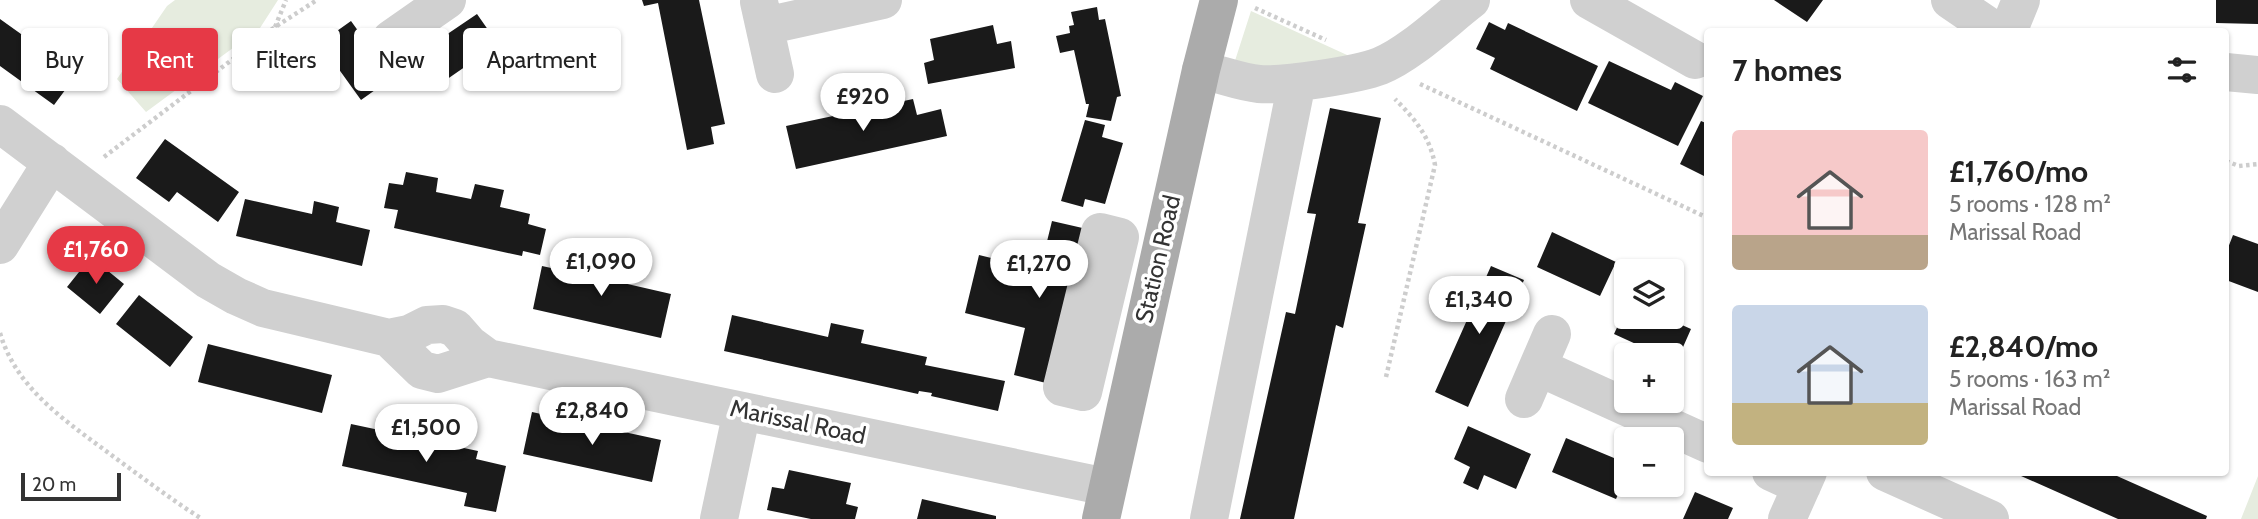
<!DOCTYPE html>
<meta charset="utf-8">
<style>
body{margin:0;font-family:Cabin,sans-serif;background:#f6f6f6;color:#222;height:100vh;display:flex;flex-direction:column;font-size:26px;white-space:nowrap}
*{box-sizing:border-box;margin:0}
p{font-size:23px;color:#767676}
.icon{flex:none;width:38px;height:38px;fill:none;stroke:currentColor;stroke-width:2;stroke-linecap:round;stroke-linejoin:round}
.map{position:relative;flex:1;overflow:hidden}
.side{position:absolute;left:1704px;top:28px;width:525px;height:448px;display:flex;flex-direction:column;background:#fff;border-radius:7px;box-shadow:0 2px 5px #0004}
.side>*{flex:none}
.top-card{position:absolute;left:21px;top:28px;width:665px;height:63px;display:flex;gap:14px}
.controls{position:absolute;left:1614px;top:259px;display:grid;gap:14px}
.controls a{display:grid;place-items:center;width:70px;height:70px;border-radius:7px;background:#fff;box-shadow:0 2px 5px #0004;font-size:35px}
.scale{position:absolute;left:21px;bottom:18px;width:100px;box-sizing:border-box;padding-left:7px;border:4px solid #333;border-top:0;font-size:19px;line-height:24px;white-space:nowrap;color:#333;-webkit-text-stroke:5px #fff;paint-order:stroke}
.price{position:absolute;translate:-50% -60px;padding:0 16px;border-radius:24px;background:#fff;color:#222;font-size:23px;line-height:46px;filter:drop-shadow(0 2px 4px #0008)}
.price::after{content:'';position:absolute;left:50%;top:42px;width:21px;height:16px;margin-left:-10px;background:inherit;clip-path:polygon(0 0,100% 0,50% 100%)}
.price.current{background:#e63946;color:#fff}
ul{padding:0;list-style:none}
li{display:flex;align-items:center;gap:21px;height:175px;padding:0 28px}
li span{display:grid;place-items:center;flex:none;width:196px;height:140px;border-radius:7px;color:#555}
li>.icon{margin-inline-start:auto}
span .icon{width:84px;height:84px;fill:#fffc;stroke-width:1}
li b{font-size:30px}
h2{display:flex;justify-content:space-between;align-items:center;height:84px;padding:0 28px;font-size:30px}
.tag{padding:0 24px;border-radius:7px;background:#fff;box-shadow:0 2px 5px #0004;font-size:24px;line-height:63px}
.tag.current{background:#e63946;color:#fff}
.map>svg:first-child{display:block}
.green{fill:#e6ecdf}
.building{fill:#1a1a1a}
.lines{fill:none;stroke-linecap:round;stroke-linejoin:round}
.path{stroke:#cdcdcd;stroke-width:4.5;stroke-dasharray:3.5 3.5;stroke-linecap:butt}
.minor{stroke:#d0d0d0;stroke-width:38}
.major{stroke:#ababab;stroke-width:38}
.labels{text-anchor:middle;stroke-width:7;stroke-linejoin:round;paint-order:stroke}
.street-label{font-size:24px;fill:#333;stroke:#fff}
</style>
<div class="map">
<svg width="2258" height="519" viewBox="0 0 2258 519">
<rect width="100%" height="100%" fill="#fff"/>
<path class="green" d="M175,0H278L260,28L146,112L117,79L167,6Z
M1251,11L1358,60L1232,70Z
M2258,476V519H2241Z"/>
<path class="building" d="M642,0H699L725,124L711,127L714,144L687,150L658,3L644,6Z
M1774,0H1823L1807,22Z
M2216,0H2258V24L2216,23Z
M1097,7L1099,20L1105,19L1121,96L1117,97L1111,121L1086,117L1089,104H1086L1074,50L1060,53L1056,36L1070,33L1069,26L1074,25L1071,12Z
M477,14L498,44L430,91L409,60Z
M0,19L77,74L54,105L0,66Z
M351,21L392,78L361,100L320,43Z
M1489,22L1505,30L1508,23L1598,66L1577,111L1490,69L1495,58L1476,49Z
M993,25L997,44L1011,41L1015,68L928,84L924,63L934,60L930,39Z
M1609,61L1671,90L1675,82L1703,96L1678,146L1588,103Z
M913,99L917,115L941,109L947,136L796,169L786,126Z
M1330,108L1381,118L1358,223L1366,224L1343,328L1336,325L1294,519H1240L1286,312L1295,314L1316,214L1307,213Z
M1085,120L1105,125L1102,137L1123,143L1105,204L1085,199L1083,207L1061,201Z
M1701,121L1708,124V178L1680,164Z
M165,139L239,192L218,222L177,192L169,202L136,178Z
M406,172L438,178L436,192L471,199L475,184L504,190L500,207L530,214L528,224L546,229L540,255L523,251L522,256L394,228L398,210L384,208L389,183L403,185Z
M245,199L312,214L314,201L339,207L336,222L370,230L362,266L236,236Z
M1052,221L1100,232L1062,387L1014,375L1025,328L965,313L979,255L1040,270Z
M1552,232L1616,262L1600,296L1537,267Z
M2233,235L2258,244V292L2226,280V253Z
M585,245L603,249L597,277L671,294L661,338L533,309L542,266L579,274Z
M91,257L124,284L100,314L67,287Z
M1491,266L1524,280L1468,407L1435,392Z
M139,295L193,337L170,367L116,324Z
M1626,308V317H1664L1691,329L1676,363L1671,361V355H1660L1614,334Z
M732,315L828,337L831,323L864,330L861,343L927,357L925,365L1005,381L998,411L931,396L932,393L919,391L918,394L724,351Z
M208,344L332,375L322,413L198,382Z
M532,412L661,440L652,482L523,454Z
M351,424L478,451L476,459L506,466L496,512L464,506L467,493L342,466Z
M1468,426L1531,454L1516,489L1484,475L1478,490L1463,483L1470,467L1454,459Z
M1566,438L1626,463V477L1616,499L1552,472Z
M789,470L851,483L846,504L858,507L855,519H811L767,510L772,487L784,489Z
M2012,472H2108L2207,516L2206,519H2118Z
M1695,492L1733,508L1728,519H1683Z
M922,499L996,516V519H917Z"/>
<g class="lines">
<path class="path" d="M1255,8L1326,40
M275,27L286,0
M1420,84L1708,218
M104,157L275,27L317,0
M2226,161L2239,166L2258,164
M0,333C17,391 69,423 114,457C143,478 172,500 202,519
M1386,377L1435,165C1430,137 1415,119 1395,99"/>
<path class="minor" d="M1589,0L1695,60
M1950,0L1997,32
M759,2L775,74
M765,26L883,0
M2008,32L2021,0
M391,39L447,0
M1201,70C1220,74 1240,82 1259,84C1283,86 1357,75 1380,66C1410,54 1445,20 1471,0
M2226,72L2258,75
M0,124L208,280L236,296L263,308L389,338L409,334L427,325L443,324L455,328L469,344L488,358L1107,487
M1100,232L1120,237L1083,392L1062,387Z
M0,245L52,162
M389,338L422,370L438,374L488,358
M1538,367L1708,444
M1524,399L1552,334
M1771,472L1802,486
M1885,472L1990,519
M719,519L742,411
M1209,519L1297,82
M1787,519L1808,472"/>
<path class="major" d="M1101,519L1201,70L1219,0"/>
</g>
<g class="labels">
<g class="street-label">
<text transform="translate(1158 259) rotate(-77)" y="8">Station Road</text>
<text transform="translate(798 422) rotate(12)" y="8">Marissal Road</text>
</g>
</g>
</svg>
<div class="controls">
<a><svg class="icon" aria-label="layers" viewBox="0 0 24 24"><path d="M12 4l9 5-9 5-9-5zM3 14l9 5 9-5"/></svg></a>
<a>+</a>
<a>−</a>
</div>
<div class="scale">20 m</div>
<b class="price" style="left:863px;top:133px">£920</b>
<b class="price current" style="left:96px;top:286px">£1,760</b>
<b class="price" style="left:601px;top:298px">£1,090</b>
<b class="price" style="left:1039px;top:300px">£1,270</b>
<b class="price" style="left:1479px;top:336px">£1,340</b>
<b class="price" style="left:592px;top:447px">£2,840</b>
<b class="price" style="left:426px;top:464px">£1,500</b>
<div class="top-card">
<a class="tag">Buy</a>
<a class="tag current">Rent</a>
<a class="tag">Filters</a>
<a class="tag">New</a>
<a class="tag">Apartment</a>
</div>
<section class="side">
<h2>7 homes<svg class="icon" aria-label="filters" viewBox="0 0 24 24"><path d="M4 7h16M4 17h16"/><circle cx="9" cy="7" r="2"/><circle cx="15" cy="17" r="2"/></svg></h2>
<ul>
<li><span style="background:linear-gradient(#f6c9c9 75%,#b9a48a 0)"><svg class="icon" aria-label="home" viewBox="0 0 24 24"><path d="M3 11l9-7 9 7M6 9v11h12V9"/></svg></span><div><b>£1,760/mo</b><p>5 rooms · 128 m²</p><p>Marissal Road</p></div></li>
<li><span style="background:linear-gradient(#c9d6e8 70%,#c2b280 0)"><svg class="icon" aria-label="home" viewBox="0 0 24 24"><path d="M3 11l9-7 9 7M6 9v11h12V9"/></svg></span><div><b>£2,840/mo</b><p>5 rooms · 163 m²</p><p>Marissal Road</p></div></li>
</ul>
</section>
</div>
